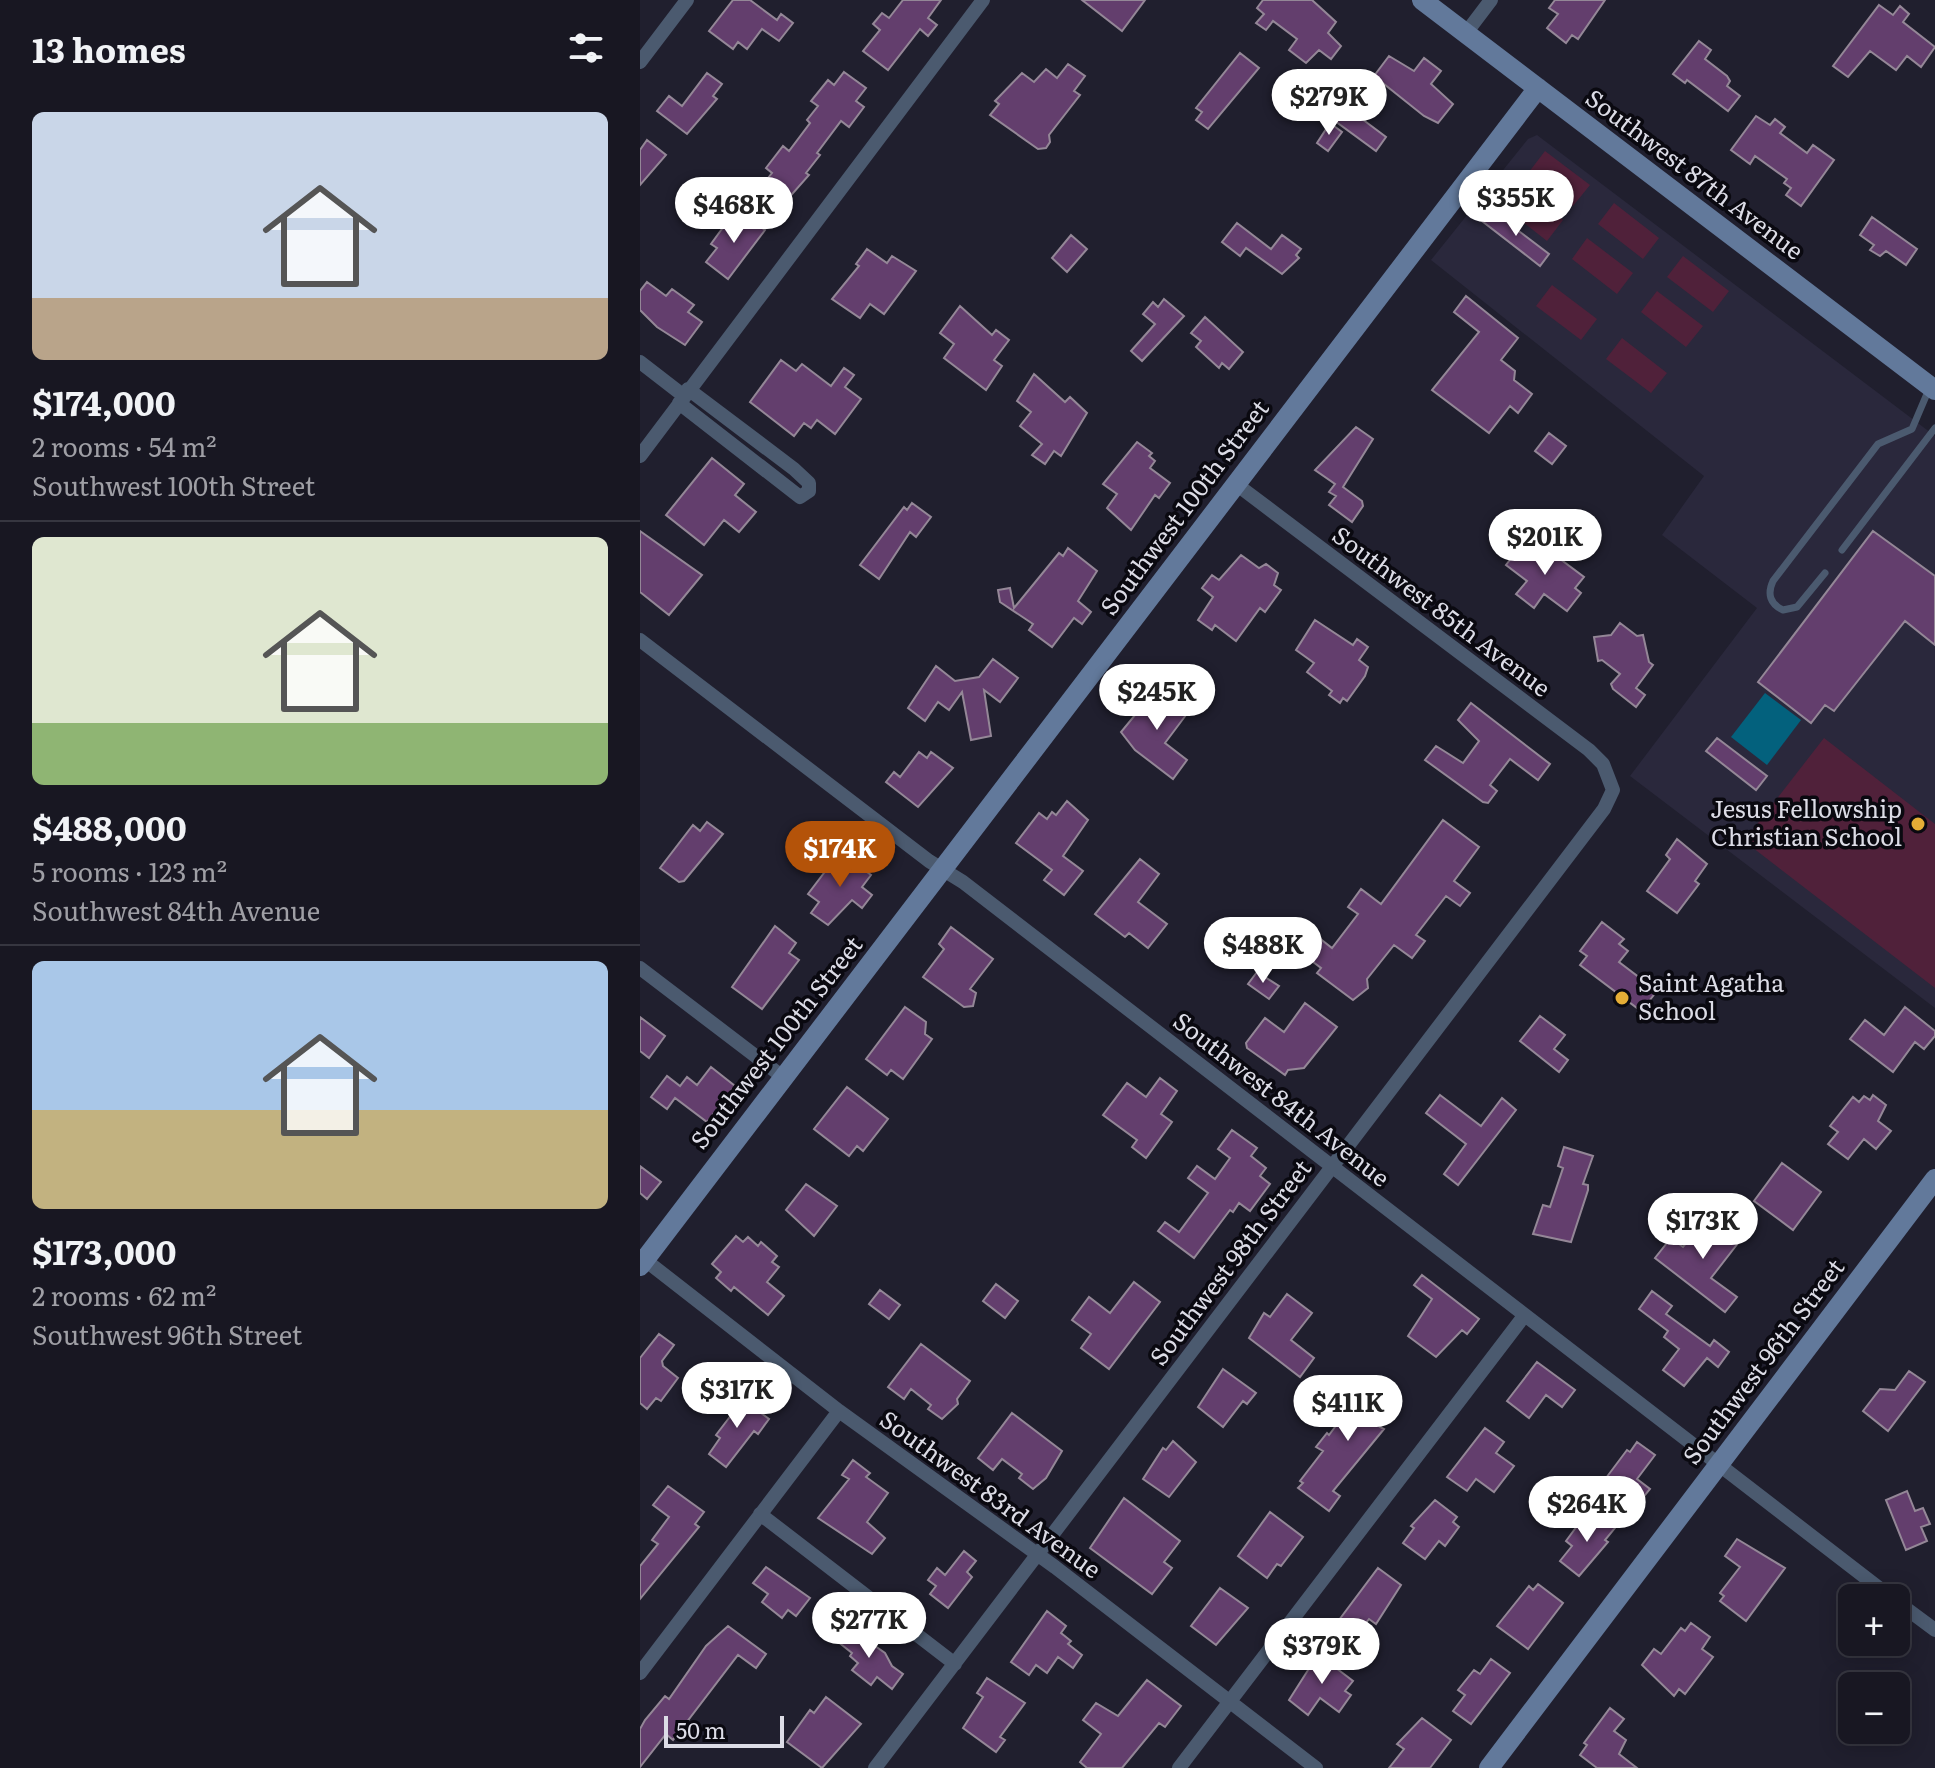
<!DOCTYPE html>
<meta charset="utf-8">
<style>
body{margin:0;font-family:Literata,serif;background:#21202a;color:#f1f3f6;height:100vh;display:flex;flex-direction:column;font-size:30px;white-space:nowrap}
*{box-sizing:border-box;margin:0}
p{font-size:26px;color:#9f9fa5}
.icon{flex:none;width:44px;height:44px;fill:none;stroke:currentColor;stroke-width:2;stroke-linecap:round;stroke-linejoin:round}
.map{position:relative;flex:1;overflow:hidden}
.drawer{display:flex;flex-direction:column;background:#181722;width:640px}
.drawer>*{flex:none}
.controls{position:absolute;left:1198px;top:1584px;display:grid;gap:16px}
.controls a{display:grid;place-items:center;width:72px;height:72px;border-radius:12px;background:#181722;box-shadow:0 4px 20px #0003,0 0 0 2px #363640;font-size:40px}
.scale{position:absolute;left:24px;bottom:20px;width:120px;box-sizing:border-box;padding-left:8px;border:4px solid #dcdce6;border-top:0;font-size:22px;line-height:28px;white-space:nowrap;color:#dcdce6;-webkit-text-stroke:6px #0a0910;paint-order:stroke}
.price{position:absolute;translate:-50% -68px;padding:0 18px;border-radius:28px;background:#fff;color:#222;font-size:26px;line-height:52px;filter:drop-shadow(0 2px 4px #0008)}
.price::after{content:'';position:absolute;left:50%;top:48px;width:24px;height:18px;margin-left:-12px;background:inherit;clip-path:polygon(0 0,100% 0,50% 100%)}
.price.active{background:#b45309;color:#fff}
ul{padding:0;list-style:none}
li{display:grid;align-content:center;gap:16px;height:424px;padding:0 32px}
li+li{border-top:2px solid #363640}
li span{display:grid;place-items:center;height:248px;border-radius:12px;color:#555}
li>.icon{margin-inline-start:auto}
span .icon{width:144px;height:144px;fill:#fffc;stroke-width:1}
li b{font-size:34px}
h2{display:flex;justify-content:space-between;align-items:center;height:96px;padding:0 32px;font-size:34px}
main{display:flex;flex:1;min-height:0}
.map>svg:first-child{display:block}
.built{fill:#2a283c}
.green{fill:#50213a}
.water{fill:#03617d}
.building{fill:#633e6d;stroke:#948797;stroke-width:2}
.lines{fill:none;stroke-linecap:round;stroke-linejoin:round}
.lane{stroke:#4b5a6f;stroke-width:7}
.street{stroke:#4b5a6f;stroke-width:14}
.secondary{stroke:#62799b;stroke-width:20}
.poi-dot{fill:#e5ad36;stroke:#0a0910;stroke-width:3}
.labels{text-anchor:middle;stroke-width:7;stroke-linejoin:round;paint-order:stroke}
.street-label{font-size:24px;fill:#dcdce6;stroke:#0a0910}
.poi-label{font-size:24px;fill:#dcdce6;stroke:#0a0910;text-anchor:end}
</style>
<main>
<section class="drawer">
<h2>13 homes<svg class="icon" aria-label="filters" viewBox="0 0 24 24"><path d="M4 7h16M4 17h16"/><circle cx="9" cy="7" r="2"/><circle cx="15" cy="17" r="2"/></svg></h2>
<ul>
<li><span style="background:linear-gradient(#c9d6e8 75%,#b9a48a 0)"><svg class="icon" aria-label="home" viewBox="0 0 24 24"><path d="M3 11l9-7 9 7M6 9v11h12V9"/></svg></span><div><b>$174,000</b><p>2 rooms · 54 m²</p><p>Southwest 100th Street</p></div></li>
<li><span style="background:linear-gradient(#dfe7d0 75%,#8fb573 0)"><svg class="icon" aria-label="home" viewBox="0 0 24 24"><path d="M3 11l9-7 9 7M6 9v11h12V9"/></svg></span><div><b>$488,000</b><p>5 rooms · 123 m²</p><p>Southwest 84th Avenue</p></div></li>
<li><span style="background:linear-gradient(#a9c7e8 60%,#c2b280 0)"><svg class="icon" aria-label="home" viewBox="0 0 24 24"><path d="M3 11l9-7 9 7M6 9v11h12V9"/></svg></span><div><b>$173,000</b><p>2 rooms · 62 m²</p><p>Southwest 96th Street</p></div></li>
</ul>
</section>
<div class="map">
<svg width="1295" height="1768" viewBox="0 0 1295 1768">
<rect width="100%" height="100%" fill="#201f2e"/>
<path class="built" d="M897,135L1295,436V1008L990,776L1117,608L1022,535L1064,476L791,260L888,139Z"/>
<path class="green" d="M905,151L950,185L933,206L889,172Z
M878,185L923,220L907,241L862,206Z
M974,203L1019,238L1003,259L958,224Z
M947,238L993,273L977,294L932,259Z
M1043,256L1089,291L1073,312L1027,277Z
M912,285L957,319L941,340L896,306Z
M1017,291L1063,326L1046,347L1001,312Z
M982,338L1027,373L1011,393L966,359Z
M1184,738L1295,824V988L1104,841Z"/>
<path class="water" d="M1125,693L1161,720L1127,765L1091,737Z"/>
<path class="building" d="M93,0H110L137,20L141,14L153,23L139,41L122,29L107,49L98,42L93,49L69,31Z
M263,0H301L288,18L297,25L288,36L280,29L248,70L223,51L240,30L233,24L242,13L249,18Z
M442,0H505L482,31Z
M623,0H672L696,22L688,33L701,46L691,59L679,50L666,63L649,50L657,39L633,21L626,30L616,23L624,14L617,8Z
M915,0H965L938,39L932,35L926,43L907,28L918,14L909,8Z
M1239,5L1253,15L1260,6L1269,14L1263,22L1295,47L1281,67L1267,56L1256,70L1230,51L1208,77L1193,66Z
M1059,41L1071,50L1065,59L1087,76L1090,81L1087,86L1100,96L1088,111L1047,80L1045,83L1033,74Z
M600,53L619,68L568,129L556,120L562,112L556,108Z
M749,56L774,71L784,58L801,71L791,84L813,104L798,123L784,116L734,76Z
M428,64L445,76L434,91L440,95L409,135L410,142L406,148L398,149L350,115L359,104L355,101L382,73L394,82L406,69L417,78Z
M204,72L226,88L216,101L224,107L209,127L201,121L177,153L180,155L166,173L169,175L139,209L117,192L132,173L126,168L143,146L149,151L170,123L167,120L178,106L171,101L188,80L194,85Z
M67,73L82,84L73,96L77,99L47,134L17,111L29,96L42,106Z
M706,107L746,137L736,151L695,121Z
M1116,116L1130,125L1135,119L1145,127L1140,133L1167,153L1173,145L1194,160L1161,206L1146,195L1151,188L1144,183L1147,179L1115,156L1110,164L1091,150Z
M690,123L702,132L688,151L677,143Z
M7,140L26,155L0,185V150Z
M851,210L909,254L900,266L842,221Z
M102,214L125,230L88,279L66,262L77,248L71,244L87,222L93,227Z
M1232,217L1277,249L1266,265L1246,251L1240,256L1230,250L1234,245L1220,235Z
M597,223L631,249L642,235L661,249L656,255L659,258L642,274L606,248L600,256L582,242Z
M431,235L447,249L427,272L412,258Z
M227,249L247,263L252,256L276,271L244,314L230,304L220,318L192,299L219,266L216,264Z
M7,282L26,296L32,289L54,305L48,312L62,322L45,345L17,327L0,310V291Z
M826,296L878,338L861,360L875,371L874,380L892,394L878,413L870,406L849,433L792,390L839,332L814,312Z
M524,299L544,316L502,361L491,351L515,324L503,314L513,302L518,307Z
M320,306L352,335L356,330L369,340L354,360L362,366L346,390L304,358L314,344L300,333Z
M565,317L603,352L589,369L582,363L579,368L556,347L561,341L551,333Z
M141,360L156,371L162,364L191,386L204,368L214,375L205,387L221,399L195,434L177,420L171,428L164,423L154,436L110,402Z
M394,374L425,402L430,397L447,413L421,456L414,451L405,464L392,455L402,444L380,426L391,412L377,401Z
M716,427L733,439L703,487L722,501L723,506L712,522L689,505L696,496L689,492L695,484L675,470Z
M909,433L926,446L912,464L895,451Z
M497,442L512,453L509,456L515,461L510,468L530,483L519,498L515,495L491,530L467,508L477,494L463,484Z
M72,458L104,484L95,495L116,512L99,532L84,520L64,545L26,515Z
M272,503L291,517L276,537L270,532L239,579L220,565L264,507L267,510Z
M0,531L62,575L29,615L0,592Z
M1233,531L1295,576V645L1265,621L1194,711L1185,705L1171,723L1118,682Z
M882,544L894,553L900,544L944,577L935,588L941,593L927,611L904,594L894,608L876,594L887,581L866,565Z
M428,548L457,571L438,601L451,612L442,624L434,618L412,647L389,630L393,624L360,602L358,590L370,588L374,608L419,553L423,556Z
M601,555L619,568L626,564L638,573L634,585L641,590L625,612L620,608L596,641L575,625L572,630L558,620L573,597L562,588L572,575L579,580Z
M675,620L713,645L717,639L728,647L719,660L728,667L725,676L707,701L703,698L700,703L689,695L692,691L667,672L674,663L656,650Z
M980,623L997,636L1003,635L1009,662L1013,665L996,688L1005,695L996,707L973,689L971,684L980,674L962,660L958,661L954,637L971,635Z
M353,659L378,678L360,702L344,690L351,736L331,740L322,692L309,710L298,702L285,721L268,708L296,666L315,681L339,677Z
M527,689L542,700L537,707L546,715L525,743L547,760L533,779L495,750L481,732L514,692L520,697Z
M831,703L910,764L898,780L870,759L850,785L857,791L848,803L843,802L785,760L796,746L823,763L839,741L818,720Z
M1077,738L1127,776L1116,790L1066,751Z
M279,752L287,758L291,752L313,768L278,807L246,782L254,772L260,777Z
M427,801L448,820L423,856L443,871L424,895L404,880L412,870L376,843L399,813L407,819L412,812L416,815Z
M803,820L839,847L814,881L830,893L820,906L806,896L776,935L785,941L772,958L754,945L727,979L728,988L713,1000L677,973L681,968L660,952L674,934L692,948L718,914L708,907L721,889L741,904Z
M67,822L83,834L44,881L39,882L20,868L53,825L60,831Z
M1037,839L1067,864L1055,881L1059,884L1037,913L1007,891L1030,859L1026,855Z
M200,852L231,875L222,887L232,895L222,908L212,900L188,925L171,913L179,902L168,894Z
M500,859L519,874L498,902L527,924L508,948L489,933L485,937L455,914Z
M962,922L984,939L979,944L988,951L979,962L1017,991L1001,1011L940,965L947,956L940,951Z
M135,926L156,943L149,953L159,960L122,1009L92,987Z
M311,927L353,959L330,989L336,993L333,1006L324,1007L283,977L304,949L299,944Z
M617,972L639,986L629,999L608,984Z
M665,1003L697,1027L664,1068L648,1070L645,1075L607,1048L606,1043L625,1018L644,1032Z
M265,1007L286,1022L285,1034L292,1039L263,1079L251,1070L247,1075L226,1059Z
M1265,1007L1295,1031V1036L1284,1049L1275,1042L1253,1072L1210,1039L1225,1020L1244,1035Z
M900,1016L925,1035L914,1049L928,1060L919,1072L880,1041Z
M0,1017L25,1036L9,1058L0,1051Z
M71,1067L95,1086L67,1122L35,1098L27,1109L11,1097L27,1076L40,1086L47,1077L57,1085Z
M520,1078L537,1091L521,1114L532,1122L506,1158L492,1147L497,1140L463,1115L487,1083L506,1097Z
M207,1087L248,1119L223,1151L217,1146L209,1156L174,1129Z
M800,1095L841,1126L862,1098L876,1110L818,1185L804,1174L826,1144L786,1113Z
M1233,1095L1246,1105L1238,1121L1251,1131L1236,1149L1224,1139L1208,1159L1188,1144L1198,1132L1190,1126L1213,1097L1219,1102L1224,1096L1230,1100Z
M592,1130L617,1148L611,1156L626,1168L620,1176L630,1184L610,1211L599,1203L593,1212L590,1210L554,1258L518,1231L525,1222L539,1232L568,1193L548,1178L557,1166L575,1179L590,1158L578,1149Z
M924,1147L953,1156L943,1184L948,1185V1190L931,1242L893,1234L903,1205L910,1207L923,1168L918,1166Z
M1142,1163L1181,1192L1153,1230L1114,1201Z
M0,1166L21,1182L7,1199L0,1193Z
M166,1184L197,1206L174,1236L146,1210Z
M1081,1221L1102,1238L1071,1278L1097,1297L1085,1312L1015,1258L1031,1238L1043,1247L1062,1224L1073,1232Z
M96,1236L103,1242L108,1237L118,1246L121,1242L137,1256L132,1262L139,1267L127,1282L144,1296L128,1315L94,1287L91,1291L76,1278L81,1272L72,1264Z
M782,1275L839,1319L827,1334L822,1330L796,1357L768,1336L792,1299L774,1285Z
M494,1282L520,1302L469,1369L441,1348L451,1334L432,1320L449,1297L470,1313Z
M356,1284L378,1301L365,1318L343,1301Z
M240,1290L260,1305L249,1319L229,1304Z
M1012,1291L1032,1306L1026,1314L1070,1346L1074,1340L1089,1352L1078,1367L1067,1358L1044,1386L1023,1370L1039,1349L1024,1337L1028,1331L999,1309Z
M647,1294L672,1313L651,1340L674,1358L660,1377L609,1338L624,1313L630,1317Z
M19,1334L34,1345L22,1361L23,1366L38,1378L21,1401L16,1398L7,1409L0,1403V1358Z
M281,1344L330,1381L317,1399L318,1404L302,1419L288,1409L291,1405L271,1389L264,1399L248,1387Z
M897,1362L935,1390L922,1407L906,1395L889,1418L867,1401Z
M583,1369L616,1393L607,1404L603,1401L583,1427L558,1407Z
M1269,1371L1285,1382L1248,1431L1223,1411L1240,1389L1255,1390Z
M739,1378L760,1394L740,1427L744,1429L693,1491L700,1496L689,1511L658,1488L663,1483L660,1481L683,1451L676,1447L687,1433L689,1435L725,1387L729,1390Z
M96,1394L129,1419L118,1434L114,1431L86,1467L69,1454L80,1438L76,1435L92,1414L85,1408Z
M372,1413L422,1451L406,1478L393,1489L379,1478L382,1474L362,1459L353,1470L338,1458Z
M845,1428L864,1442L856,1453L874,1466L854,1492L836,1479L827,1491L807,1477Z
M533,1441L556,1462L529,1497L503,1479L523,1448L526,1450Z
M997,1442L1015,1455L997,1479L1010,1489L996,1506L966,1483V1478L987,1450L990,1452Z
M213,1460L230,1473L226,1477L248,1493L227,1522L245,1538L232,1554L178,1518L209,1479L202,1475Z
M28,1486L64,1512L55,1524L59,1527L0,1599V1566L18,1544L12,1540L29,1517L13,1505Z
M1267,1491L1275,1511L1283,1508L1290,1524L1281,1527L1287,1541L1266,1550L1246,1500Z
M484,1498L540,1541L524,1562L532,1568L512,1594L450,1548Z
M795,1500L817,1517L813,1522L819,1527L805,1546L799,1541L785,1559L763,1543L774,1528L771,1526Z
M630,1512L663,1537L641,1566L637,1564L627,1578L598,1556Z
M956,1513L975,1528L965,1540L968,1542L939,1576L920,1561L932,1546L926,1541L940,1522L946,1527Z
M1097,1539L1145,1568L1106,1621L1080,1601L1084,1596L1080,1593L1100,1567L1085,1556Z
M324,1551L336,1561L327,1572L332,1577L308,1608L290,1594L296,1586L288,1580L297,1568L305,1575Z
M126,1567L170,1598L156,1616L148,1610L142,1618L122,1602L128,1594L113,1583Z
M738,1568L761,1585L736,1624L729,1619L717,1634L699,1620Z
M898,1584L923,1603L888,1649L857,1626L889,1586L893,1590Z
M580,1588L608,1608L576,1645L551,1626Z
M407,1611L426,1626L421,1633L431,1641L428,1644L442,1655L433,1668L418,1657L407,1673L396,1665L389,1675L371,1662Z
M1051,1623L1070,1637L1062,1649L1073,1657L1045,1694L1039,1689L1034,1696L1002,1665L1014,1649L1021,1654L1041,1628L1045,1631Z
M88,1626L126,1654L116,1668L98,1655L33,1740L26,1734L0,1767V1729L5,1720L25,1696L29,1699L66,1646Z
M208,1627L245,1653L252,1666L263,1674L252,1689L237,1677L231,1685L212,1670L218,1663L210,1656L212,1653L197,1641Z
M675,1652L713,1681L705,1691L711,1695L699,1712L680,1698L668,1715L649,1700L670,1667L666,1664Z
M851,1659L870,1673L831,1724L813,1711L825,1695L818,1690L834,1670L840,1674Z
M347,1678L385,1703L360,1737L365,1740L356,1752L323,1728L343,1697L337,1693Z
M507,1680L541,1706L525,1727L519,1723L482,1768H447L440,1762L461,1734L443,1720L456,1703L478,1716Z
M186,1697L221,1724L182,1768L147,1742L170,1710L174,1713Z
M970,1708L984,1719L974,1731L986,1740L979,1754L997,1768H957L940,1755L947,1745L944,1743Z
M782,1718L811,1740L790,1768H749L764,1749L757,1744Z"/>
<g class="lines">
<path class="lane" d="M1202,550L1295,428
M1185,573L1157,607L1143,610C1130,604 1127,594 1133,581L1238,444L1272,429L1289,389"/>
<path class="street" d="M826,33L851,0
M0,62L47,0
M0,362L44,396
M39,403L160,497L169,491V483L154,469L48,389
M0,456L343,0
M0,640L289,861L323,882L1252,1598
M0,968L143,1077
M0,1256L199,1411L415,1567L676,1768
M120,1514L315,1664
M1256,1601L1295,1630
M0,1673L199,1411
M235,1768L964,809L973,790L963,764L949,750L596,484
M539,1768L884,1316"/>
<path class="secondary" d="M782,0L1295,390
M0,1266L898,88
M849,1768L1295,1179"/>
</g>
<g class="poi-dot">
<circle cx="1278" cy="824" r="8"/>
<circle cx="982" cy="998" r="8"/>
</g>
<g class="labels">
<g class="street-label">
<text transform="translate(1054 175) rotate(37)" y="8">Southwest 87th Avenue</text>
<text transform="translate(545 508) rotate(-53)" y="8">Southwest 100th Street</text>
<text transform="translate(801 612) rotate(37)" y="8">Southwest 85th Avenue</text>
<text transform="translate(137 1043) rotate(-52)" y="8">Southwest 100th Street</text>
<text transform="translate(641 1100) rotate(38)" y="8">Southwest 84th Avenue</text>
<text transform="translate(591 1263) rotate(-53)" y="8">Southwest 98th Street</text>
<text transform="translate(1124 1362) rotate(-53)" y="8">Southwest 96th Street</text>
<text transform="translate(350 1495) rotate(36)" y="8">Southwest 83rd Avenue</text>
</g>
<g class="poi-label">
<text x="1262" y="818">Jesus Fellowship<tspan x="1262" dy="28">Christian School</tspan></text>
<text x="998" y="992" text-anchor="start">Saint Agatha<tspan x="998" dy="28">School</tspan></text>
</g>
</g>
</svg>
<div class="controls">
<a>+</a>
<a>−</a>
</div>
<div class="scale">50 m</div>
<b class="price" style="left:689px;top:137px">$279K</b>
<b class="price" style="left:876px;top:238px">$355K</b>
<b class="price" style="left:94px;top:245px">$468K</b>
<b class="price" style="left:905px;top:577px">$201K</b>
<b class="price" style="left:517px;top:732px">$245K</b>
<b class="price active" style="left:200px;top:889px">$174K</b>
<b class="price" style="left:623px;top:985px">$488K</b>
<b class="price" style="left:1063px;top:1261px">$173K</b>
<b class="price" style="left:97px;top:1430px">$317K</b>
<b class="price" style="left:708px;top:1443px">$411K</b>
<b class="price" style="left:947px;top:1544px">$264K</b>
<b class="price" style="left:229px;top:1660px">$277K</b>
<b class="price" style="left:682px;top:1686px">$379K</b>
</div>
</main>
